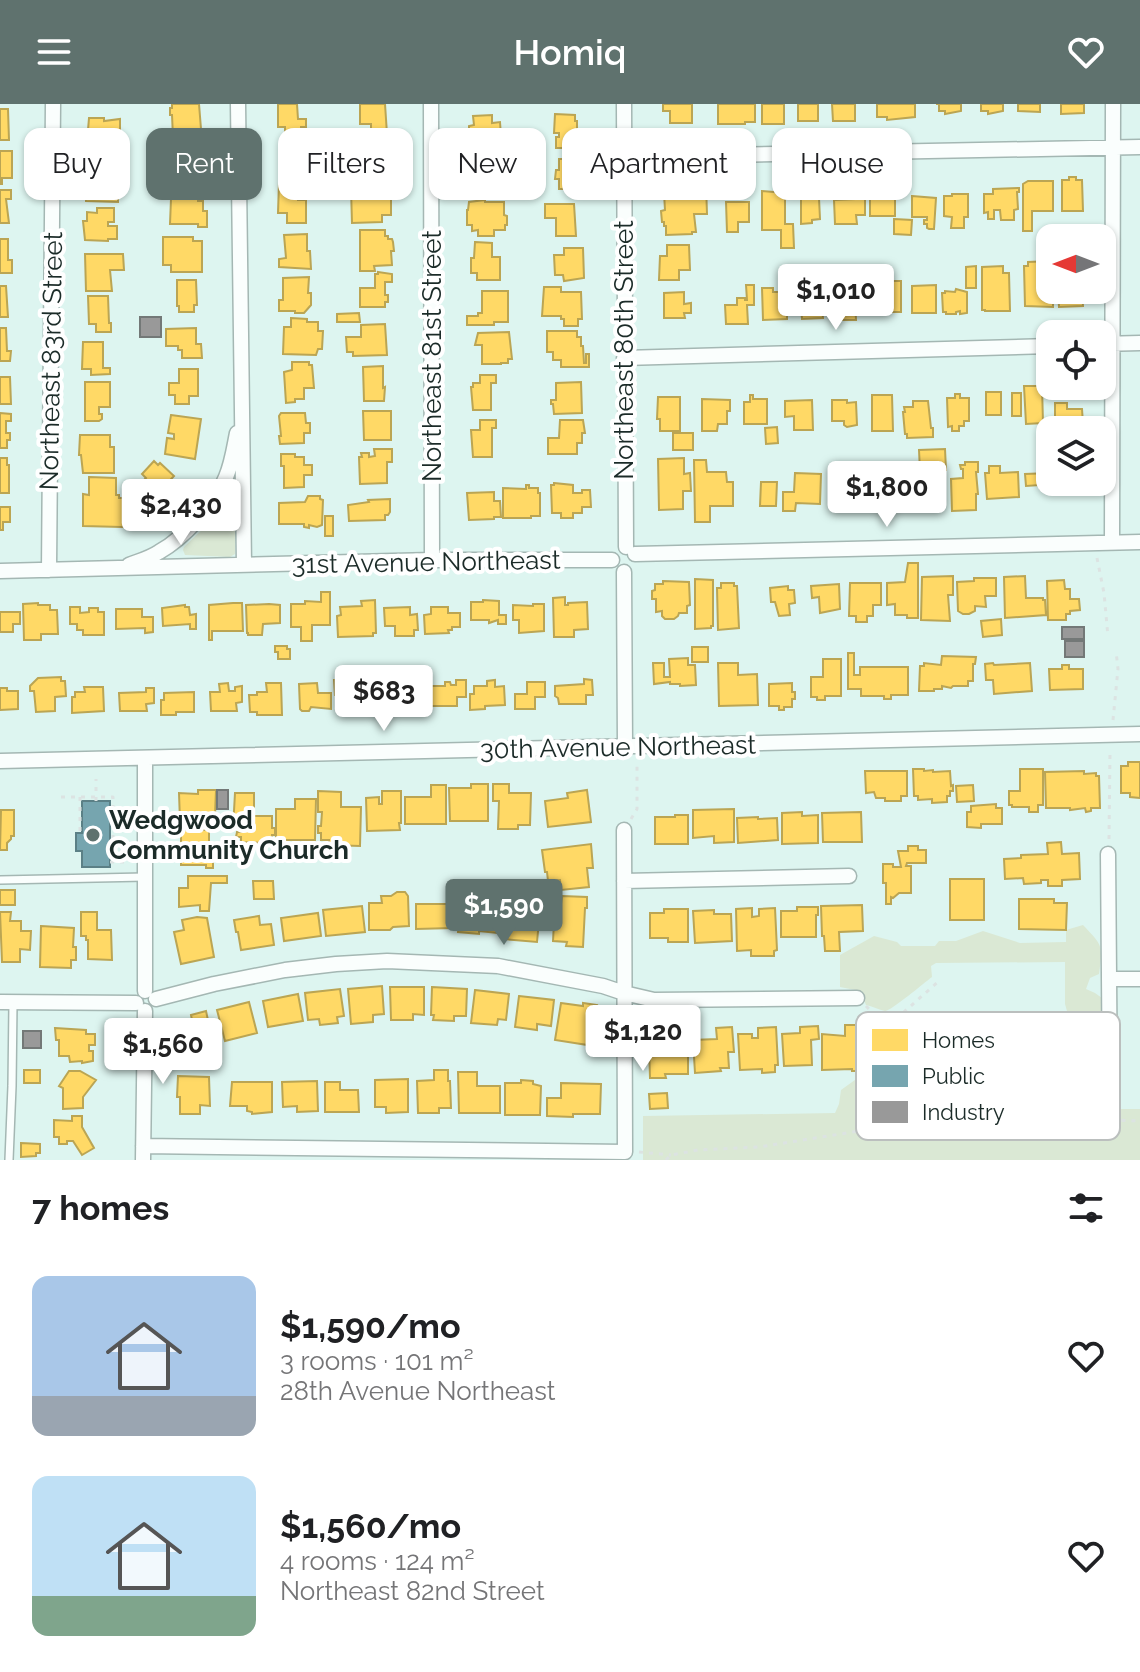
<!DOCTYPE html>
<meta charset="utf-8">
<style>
body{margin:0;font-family:Raleway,sans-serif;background:#f6f6f6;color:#202124;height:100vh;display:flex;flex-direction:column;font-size:30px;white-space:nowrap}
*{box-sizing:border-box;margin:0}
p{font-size:26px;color:#757577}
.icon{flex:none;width:44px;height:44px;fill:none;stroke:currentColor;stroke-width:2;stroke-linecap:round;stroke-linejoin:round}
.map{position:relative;height:1056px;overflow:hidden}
.panel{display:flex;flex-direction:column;background:#fff;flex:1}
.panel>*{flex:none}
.banner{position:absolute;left:24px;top:24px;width:1092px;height:72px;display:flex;gap:16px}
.needle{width:52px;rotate:270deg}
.tools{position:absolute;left:1036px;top:120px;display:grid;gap:16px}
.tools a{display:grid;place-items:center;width:80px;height:80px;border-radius:16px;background:#fff;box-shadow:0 2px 6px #0004;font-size:40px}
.price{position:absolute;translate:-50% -68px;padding:0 18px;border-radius:8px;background:#fff;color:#222;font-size:26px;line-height:52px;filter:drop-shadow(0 2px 4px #0008)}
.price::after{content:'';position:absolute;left:50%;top:48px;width:24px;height:18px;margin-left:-12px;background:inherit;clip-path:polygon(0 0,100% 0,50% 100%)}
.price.active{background:#5f726e;color:#fff}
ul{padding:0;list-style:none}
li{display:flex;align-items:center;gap:24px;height:200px;padding:0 32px}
li span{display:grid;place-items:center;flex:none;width:224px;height:160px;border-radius:16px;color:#555}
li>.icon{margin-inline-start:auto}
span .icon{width:96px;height:96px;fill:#fffc;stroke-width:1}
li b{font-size:34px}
h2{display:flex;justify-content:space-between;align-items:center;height:96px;padding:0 32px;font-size:34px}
.chip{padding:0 28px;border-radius:16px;background:#fff;box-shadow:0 2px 6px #0004;font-size:28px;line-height:72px}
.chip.active{background:#5f726e;color:#fff}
header{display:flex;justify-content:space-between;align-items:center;height:104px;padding:0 32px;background:#5f726e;color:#fff;font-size:36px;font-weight:600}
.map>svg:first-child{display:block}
.green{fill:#dae8d4}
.homes{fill:#ffd966;stroke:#bba553;stroke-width:2}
.public{fill:#76a5af;stroke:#5b8086;stroke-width:2}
.industry{fill:#999;stroke:#737877;stroke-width:2}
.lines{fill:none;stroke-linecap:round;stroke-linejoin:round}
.service-casing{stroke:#a4b7b3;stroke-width:10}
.minor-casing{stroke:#a4b7b3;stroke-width:17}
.path{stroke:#dce3e2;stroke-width:3;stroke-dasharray:4 6;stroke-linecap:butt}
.service{stroke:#fafefd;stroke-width:7}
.minor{stroke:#fafefd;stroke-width:14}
.poi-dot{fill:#5f726e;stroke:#fff;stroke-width:3}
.labels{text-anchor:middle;stroke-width:8;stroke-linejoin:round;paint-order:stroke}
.street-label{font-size:26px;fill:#1b2b28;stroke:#fff}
.poi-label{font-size:26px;font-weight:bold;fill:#1b2b28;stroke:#fff;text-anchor:start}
.key{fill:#fff;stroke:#bbbfbe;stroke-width:2}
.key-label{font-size:22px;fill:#1b2b28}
</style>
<header><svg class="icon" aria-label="menu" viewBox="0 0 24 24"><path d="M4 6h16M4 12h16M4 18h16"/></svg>Homiq<svg class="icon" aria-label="heart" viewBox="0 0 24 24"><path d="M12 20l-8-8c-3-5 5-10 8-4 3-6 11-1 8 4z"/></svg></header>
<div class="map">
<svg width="1140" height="1056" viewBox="0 0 1140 1056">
<rect width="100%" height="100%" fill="#ddf5f0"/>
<path class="green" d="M230,388H234L236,392L235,450L230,453L185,451L183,446L184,443L206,422Z
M1083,821C1103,842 1103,841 1099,870L1090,874L1086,885L1095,889L1102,894L1100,937L1101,955L1095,969L1096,1005H1140V1056H643V1012L835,1009L839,1000L841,986L866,968L870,953L871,929L866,927L864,918L866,910L893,916L906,943L905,984L910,996L939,997L938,1008L1064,1006L1063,995L1077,977L1080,961L1073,941L1071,921L1065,900V858L936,859L931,862L932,873C924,879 891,907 885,907C879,906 872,902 866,901L860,887L840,883V851L874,832L897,838L901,842H935L939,837H956L983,827L1020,839L1066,838V826Z"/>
<path class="homes" d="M172,0H199L201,25H191V32L173,33L172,11H170V4H172Z
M278,0H297L298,15H306V23H301V30H285V23H278Z
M360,0H385L387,30L371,31V20H360Z
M663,0H692V19H670V7H663Z
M718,0H755V18H745V20H718Z
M762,0H784V20H762Z
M798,0H818V17H798Z
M832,0H855V17H833Z
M877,0H915V13L887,16V13H877Z
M936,0H961V7L945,10V7H939V0Z
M981,0H1003V7L988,10V7H981Z
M1018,0H1040V8L1018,7Z
M1061,0H1084V9L1061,10Z
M0,5H8L9,36H0Z
M555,10L575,11V17H577V44H556V33H559V29H554Z
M492,11V19L500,18L501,32H492L490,44L474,45L472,28H469V22L474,21L473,12Z
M89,14H104V17L120,15V36H111V47H93V26H88Z
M286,37H301V44H303L304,68L282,69L281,47H286Z
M372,41H391L392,50H394L396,74L352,75V51H372Z
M176,42L195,43L194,64H198V75H175L176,65H170L171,53H175Z
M0,47H12V74H2V80H0Z
M470,55H490V70H494L493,88H477V81H470Z
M559,55H578V76H582V88H568V85H559V75H555L556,66H559Z
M85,62L126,63L125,75H118V98L86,97V86H90V79H85Z
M1069,73H1076V76H1082L1083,107H1062V76H1069Z
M1028,77H1053V107H1032V127H1023V80Z
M279,78H288V83H298V96H306V119H287V109H278Z
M706,80L707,110H694L696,128H692V130L666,131V122H664V118H662L661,107L665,106L664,89L686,88V81Z
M1019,84V88H1017L1018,105L1014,106V116H1001L1000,106H994V115H988V108L984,109V90H993V85Z
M351,85H391V111H382V118L352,119Z
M0,86H11V95H6L9,119H0Z
M180,86H198V97H203V107H207V123H198V120H170L171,95H180Z
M762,87L785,89V120H793L794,144H781V126H762Z
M952,90H968V113H964V124H951L952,113L944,112V92H952Z
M870,91H895V112H870Z
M912,92L936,94L934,125H929L927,124V120H924V116H927V113H912Z
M855,93H865V111H856L857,120H835L834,96L855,95Z
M819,94L820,115L812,116V119L801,120V95Z
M485,96V98H504V111L507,112V121H505V126H494V132H478V126L472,127V121H467V106H468L469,98Z
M726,98H749V118H738V128H727Z
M545,100H574L576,132H556V114H545Z
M97,104H114V118H108V122H117V135H108V137L85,136L83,117H87V108L97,109Z
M894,115L912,116L911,131L894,130Z
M360,126H385V132H388V135H392L393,138L394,147H391L392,161L374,162L375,167H360Z
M307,130V147H310L311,165L279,163V155L286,154L284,131Z
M163,133H193V137H202V168H171V161H163Z
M0,135H8V156H12V169H0Z
M475,138L492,139V153H500V176H477V169H471V154H474Z
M667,141H689L690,166H679V176H659L660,152H667Z
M564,144H583L584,174L564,177L563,171H555L554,151H564Z
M85,150H123L124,166H110L112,187H86Z
M1050,157V186H1053V203L1025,202L1024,162H1028V158Z
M976,162V184H966V163Z
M1003,162V169H1009L1010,207H985V206H982V163Z
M793,167V192H787V215L763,216L762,184H773V188H782V185L779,186V174H782L781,168Z
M378,168L392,170V178H385V191H388V198H385V203H360V184H375V170H378Z
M309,173L308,189H311V201L304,209H295V207H279V196H283V174Z
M177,176H196L197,201H194V208H179V202H177Z
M871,177H901V208H868V190H871Z
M746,181H754V201H747L748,220H726L725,201H737V194H745V196H747Z
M936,181V209H912V182Z
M0,182H6L8,213H0Z
M544,183H561V188H581L582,215H578V222H564V215H561V212H542Z
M956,185L967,188V209L960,210V207L956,208V210H946V208H943L942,189H945V187L955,188Z
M1058,186H1082L1083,202L1059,203Z
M482,187H508V218H494V221H467V212H478V209H482Z
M684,188V200L691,199V209H684L685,214H664V189Z
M811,191V196L821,195L823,214L802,215L800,192Z
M88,192H108L109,219H111V228H96V220H89Z
M855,196L856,216H835L834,197Z
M359,209L360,218H337V210Z
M291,214L307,215V218H318V227H323L322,245H318L316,251L283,250L284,223H291Z
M385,220L387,251L353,252V248H347L346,233H361V221Z
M0,224H6L7,247H11L10,257H0Z
M196,224V240H201L202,254H182V246H178V242H166V225Z
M547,227H577V233H581V242H583L584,259H586V250H589V263H561V256H553V248H547Z
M509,228L512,255H508V259H501V260H482V241H475L478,229Z
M83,238H103V264H110V270L91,271V265H82Z
M292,258H309V261H312L314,284H304V295H295V298L286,299L284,268L292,266Z
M383,262V284L385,283L384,297H364L363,263Z
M179,265H198V292H189V300H175V291H169V279H179Z
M480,271H496V279H491V306H473L471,283H473V279H480Z
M0,273H10L11,300H0Z
M85,278H110V303H99V310H102V315L99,317H85Z
M581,278L582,309L554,310L553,300H551V296H556V279Z
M1024,282H1042L1043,319L1026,320Z
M986,288H1001V311H986Z
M1012,289H1021V312H1012Z
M955,290H960V294H969V317H964V322H959V327H952V322L948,323L947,294H955Z
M750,291H753V295H767V320H744V298H750Z
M872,291H892L893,327H872Z
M658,293H680V327H660V315H657Z
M702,295L730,296V307H727V320H718L717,327H702Z
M812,296L813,326H794V312L785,313V297Z
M832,296H847V299L856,298L857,321L847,323L844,321V317H832Z
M913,297H928L931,324H933V333L907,334V330H905L903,308H905L904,303H913Z
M1055,299H1067V305H1082L1083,320L1055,319Z
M363,307H391V336H364Z
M0,309L11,310V317H6V329H10V336H7V344H0Z
M281,309H305L306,319H310V329H304V339L280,340L279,332H281L279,312Z
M171,311L201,315L195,355L165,350L167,334L174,335V330L168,329Z
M480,316H496V324H492V353H473L471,326H480Z
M560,316H583L585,329H582V339H577V350H548V334H559Z
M777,323L778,339L766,340L765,324Z
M673,329H693V346H673Z
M80,331H110V343H114V369H83L81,351H79Z
M374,345H392V358H387V379L360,380L359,353H362L361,349H369V353L375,352Z
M945,345L946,366L920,367L919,346Z
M281,350H295V353H304V361H312V371H304V383L284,384V362H281Z
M0,354H7V361H9V389H0Z
M684,354V370L690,369L691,387H683V405L659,406L658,355Z
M694,356H706L707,368H726L727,378H733V402H710V418H695Z
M154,357L158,361L160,359L174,372L160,387L163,390L155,398L144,388L147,385L141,379L146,374L142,370Z
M965,358H978V368H976L978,390H976V406L952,407L951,375L963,374V365H961L960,361H965Z
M989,362H1000V369L1018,368L1019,393L987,395L985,369H989Z
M872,366H901L902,404H873Z
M795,369L821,370L820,400L796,399L795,407H783V388H794Z
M1050,369V378L1088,379L1086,384L1075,386H1061V384L1040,385V381L1026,382L1025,370Z
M89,373L116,374V391H119V394H127V418L122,423L83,422V390L89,391Z
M761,378H777L776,402H760Z
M554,379L573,381V389H582V386H590L591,403H582V409H573V414H561V409H552L551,381H554Z
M834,379L859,380L858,402L847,401V404L833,403Z
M526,381H529V384H538V389H540V412H531V414H503V384L526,385Z
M494,388V397H500L501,413H494V415L469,416L467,389Z
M308,392H320V395L323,396L322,421L317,423L309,421V424L304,423V420H279V399L305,398Z
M390,395V408L388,411H385V416L349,417L348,401L369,398L368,396Z
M0,403H10V418H3V426H0Z
M325,412H333V432H325Z
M908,459H918V514H907V511H895V500L887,501V479L905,478Z
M953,472V491H948L950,517L921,516L922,473Z
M1025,472L1026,494H1043V496H1045L1046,511L1005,514L1004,473Z
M974,474H996V492H985L986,503L975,502V507L969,510H963L958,507L957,478L974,477Z
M695,475L713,476V522H711V524L695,525Z
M1064,476L1065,485H1070V495H1079L1080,506L1070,507V510H1066V516H1048L1047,477Z
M663,477L689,478L690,501L687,502V509H679L678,512L674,515H665L662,512V507L656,508V495H652V487L655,486V480H663Z
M721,479H734V482H737L739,524L718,526L717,484H721Z
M850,479H881V501H873V512H867V518H856V512H849Z
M839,480L840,505L820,509L819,493L812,494L811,482Z
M788,482V486H794L795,499L789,500L790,511L779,512L775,498H771L770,484Z
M321,488H330V521H312V537H301V523H291V500H305V497L321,498Z
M565,493V501H568V499L587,498L588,525L574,526V533H554L553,494Z
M375,496L376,529H373V532L338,533L337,512L341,511L340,503L362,502L361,497Z
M483,496L499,497V511H506V520H498V516L489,519V516H471V498H483Z
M38,499V501H50V506H57L58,530H41V536H24L23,500Z
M233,499H242L243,527H212V536H209V501Z
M269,500L280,501V519L263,520L262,531H248V529H247L246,501Z
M533,500H544V527L519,529V516H513V501L533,502Z
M185,501V503H189L190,511L196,510V525H190V520L163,522L162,504Z
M70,503H80V509L89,508V504H98V508H104V531H83V526H77V520H70Z
M410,503V511L417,510L418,526H414V532H395V522H385L384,504Z
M431,503H448V509H460V523H452V526H448L449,529L425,530L424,511L431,510Z
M116,505H142V513H153V528L145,529V524L116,525Z
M0,508H20V520H13V528H0Z
M1001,515L1002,531L983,533L981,517Z
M275,542H287V545H290V555H278V548H275Z
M692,543H708V558H692Z
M848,549H854V571H860V563H908V591H891V595H884V592H861V585H848Z
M942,552L976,553L975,560H973V577H968V582H953L951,584L942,582V585H934V587H919L920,562H924V559L941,561Z
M688,554V561H695L696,581L680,582V580H670V578L654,580L653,559H664V573H670L669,555Z
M823,555H841V592H825V596H817V593H811V573H823Z
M718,559H738V571L757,570L758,601L719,602Z
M993,559L994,561L1030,559L1032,587L994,590L993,576H986L985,560Z
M1062,561H1069V565H1083V585L1050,586L1049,565H1062Z
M61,573V577H65L66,592L55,593V607L36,608L34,587H30V582L38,574Z
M362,573H375V591H372V603H352L353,606H339V591H335L334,576H356V582H362Z
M584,575L592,576L593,591H586V600H559L558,594L555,592V582L584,580Z
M456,576H466V593H457V602H431L430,582H445V578H450L451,581H456Z
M495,576V583L504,582L505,601L485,602V605L470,606V590H474V582H487V577Z
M394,578L418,581V596H412V604H405V605L385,604V585H394Z
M527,578H545V593H535V605H515V590H527Z
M228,579L229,587H235V583L242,582V598L236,599L237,607H211L210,588H220L219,580Z
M266,579H281L282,611H257V608H250L249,591H257V588H267Z
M317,579L318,589H331V605L311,603L309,607H302L300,605L299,580Z
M792,579V588H795V595H792V603H784V606H779V602H769V580Z
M84,583H103L104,607L72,609V593H75V588H85Z
M0,584H7V587H18V605L0,606Z
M146,584H154V599L146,600L147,607H120L119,589L146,588Z
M194,588V608H176V611H161V596H164V589Z
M1128,658H1140V694L1130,693V689H1121V662H1128Z
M913,665H924V667L933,666V668L950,667L951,682L953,681V687H950V692H947V698L932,699V695L918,696V692H914Z
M1020,665H1043V701H1038V708H1029V703H1012V701H1009V687H1020Z
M865,667H907V692H901V697H885V694H876L874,688L866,689Z
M1084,667V670L1096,669V672H1099L1100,704H1091V707L1086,708L1085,704L1070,706V704H1046L1045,668Z
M471,680H488V717H450L449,684H471Z
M493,680H509V689H531L530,721H518V725H498L499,697H493Z
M431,681H446V720H405V693H431Z
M973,681L974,697L957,698L956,682Z
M198,686H216L215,712H192V717H180L179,689L198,690Z
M587,686L591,718L548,723L545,697L568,694L567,689Z
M318,687L341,688V703H361L360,742L329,741V736H321V729H318V722H321L322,708H318Z
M382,687H401V719H399L400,726L367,727L366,694L379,693V700H382Z
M235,689H254V712H272V724H275V731H272V739L241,738V733H236L237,728H241V725H233Z
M295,695H316L315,736H276V705H295Z
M996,700V704H1002V720H981V724L967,723V708H971V702Z
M734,705V738L714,739V732L693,734V706Z
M1,706H14V732H11V735L7,739V746H0Z
M802,708V712L818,711V739L782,740V709Z
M861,708L862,738H823L822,709Z
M675,711H688V740H655V713H675Z
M758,713V715L777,714L778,736L738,739L737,714Z
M181,726H209V746H213V764H206V761H181Z
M1061,738L1062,750L1079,749L1080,775L1062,776V782H1048V776H1041V779L1024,780L1023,774L1005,775L1004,755L1021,754V751L1048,750L1047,739Z
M591,740L593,764H587L589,783L561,786L560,776L548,777L547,768H545L542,746Z
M908,742H918V746H926V759H907L906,762H911V789H899L893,794L891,793V800H886V779H883V760H893V763H901L898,747H908Z
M188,772H227V779H211L209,807H200V801L179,803V784H188Z
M950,775H984V816H950Z
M253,777H273L274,795H254Z
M0,786H15V801H0Z
M397,788H405L408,792L409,822L393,823L390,826H369V799H382L381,792H391Z
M562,792L587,793V804H585L583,843L566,842L567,838L553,837L555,800H561Z
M1019,795H1054V799H1067L1066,826L1019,825Z
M416,800H453V824L416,825Z
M862,801L863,827L839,828L840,847H825L824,832H822L821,802Z
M362,802L365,828L326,832L323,806Z
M797,803H818V811H816V833H781V807H797Z
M752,804V813L759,812V805L775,804L777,846L774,847V852H751V846L737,847L736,805Z
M460,805L499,808L497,829L479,827V830L458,828Z
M504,805L519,806L518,815L539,817L537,838L503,835Z
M664,805H688V838H668V834H650V809H664Z
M714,806V810H731L732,837L695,839L693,807Z
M0,808H11L10,817H21V827H31L30,846L20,845V858H2Z
M81,808H97V826H111L112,856L88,855V836H86V832H81Z
M318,809L321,832L284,837L281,814Z
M259,812L260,821L271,820L274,841L241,846L238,828H236L234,816Z
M197,813L207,814L214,853L181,860L174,828L184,826L182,816Z
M41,822L74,824L73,843H76V856H71V864L40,863Z
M382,882L384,910L373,911V918L351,920L348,885Z
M390,883H424V911L413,910V916H391Z
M432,883L467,885L466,912H454V917L433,916L434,911H431Z
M340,885L344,912L337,913L338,919L320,921L319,915L308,916L305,889Z
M475,886L509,890L506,916L498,915L497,921L471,919Z
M298,890L303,917L268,923L263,897Z
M519,892L554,896L551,922L537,920V926L515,923Z
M249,898L257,929L225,937L217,906Z
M561,899L583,902V899L597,901L591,935H595L594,942L555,936Z
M206,907L211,930L208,931L212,947L180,955L179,953L176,954L175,949L178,948L170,922L192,916L191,911Z
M845,921H864V929H869V945H863L862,967H852V965L822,966V930L845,932Z
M818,922L819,935L811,936L812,961L784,962L782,930L800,929V923Z
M732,923L734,948H728L729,964H720L721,967L695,969L693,936L717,935L716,924Z
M776,923L778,961H775V968L762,969V965L740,966L738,930H752V934H758V924Z
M55,924L86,926V930H95V941H89V947H93V957L82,959V957L70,958L69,952H59V936H56Z
M670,928H688V970H665L666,974H650L649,941H661V945H670Z
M24,966H40V979H24Z
M434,966H448V977H450L451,1004H439V1009H418L417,977L434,976Z
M69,967H80L96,976L83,993V1004L63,1005V984L59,982Z
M458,968H477V982H500V1009H459Z
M178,972L209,973L210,1002L200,1001V1010H180V993H177Z
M408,975V1008L386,1009V1003H375V976Z
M521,976L533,977V980L541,982L540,1011H505V979H521Z
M317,977L318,1007L297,1008V1002L283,1003L282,978Z
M232,978H272V1008L252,1010V1008L247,1007V1002H230Z
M325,978H340V986H358L359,1008H325Z
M561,979L601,980L600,1010H573V1013L547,1012V994H561Z
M667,989L668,1004L650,1005L649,990Z
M72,1012H82V1023L94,1044L82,1051L73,1037H67V1040H59V1033H54V1016L72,1017Z
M21,1039L40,1040V1049H36V1052L21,1053Z"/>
<path class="public" d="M82,697H110V763H82V747H76V729H82Z"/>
<path class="industry" d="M140,213H161V233H140Z
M1062,523H1084V535H1062Z
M1065,537H1084V553H1065Z
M217,686H228V705H217Z
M23,927H41V944H23Z"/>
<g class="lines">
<defs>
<path id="service" d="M0,776L145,773
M9,1056L12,982L13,899"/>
<path id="minor" d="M238,0L244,461
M431,0L432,456
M624,0L626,443
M623,53L1140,43
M1102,240L1140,239
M624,254L1050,242
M1112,438L1113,0
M635,450L1140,438
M129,461C139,457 150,454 159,448C183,435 216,399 226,373C232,359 234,344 237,329
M49,466L53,0
M0,467L432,456H612
M624,468L625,643
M145,654V887
M0,657L1140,630
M1108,750L1110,993
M624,777L849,772
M1109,875H1140
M156,895L214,880L285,866L336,860L387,857L498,862L603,882L624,889L654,896L857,894
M0,898L136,899
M143,1042L625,1048L624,726
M143,1056L145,907"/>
</defs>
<use href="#service" class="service-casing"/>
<use href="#minor" class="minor-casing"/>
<path class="path" d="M1097,454L1104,489L1108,533
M1113,616L1118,565L1116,547
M61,693H113V748H110
M80,693V729
M96,697V675
M631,715L637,705V657
M113,718H129
M1109,735L1110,647
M110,758H129
M866,902L872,908L896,915L908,941H940V944
M896,915L939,877
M908,1021V941
M639,1048L671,1051
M666,1056L671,1051L698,1046L759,1043L884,1023L1022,1022L1070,1021L1111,1016L1140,1017"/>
<use href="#service" class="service"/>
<use href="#minor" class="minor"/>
</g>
<circle class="poi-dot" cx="93" cy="731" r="8"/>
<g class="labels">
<g class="street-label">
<text transform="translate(624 246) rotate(-90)" y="9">Northeast 80th Street</text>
<text transform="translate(432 252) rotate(-90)" y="9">Northeast 81st Street</text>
<text transform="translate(51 257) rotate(-89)" y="9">Northeast 83rd Street</text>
<text transform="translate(426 458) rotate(-1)" y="9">31st Avenue Northeast</text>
<text transform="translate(618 643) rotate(-1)" y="9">30th Avenue Northeast</text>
</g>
<g class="poi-label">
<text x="109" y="725">Wedgwood<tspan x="109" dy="30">Community Church</tspan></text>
</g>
</g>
<rect x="856" y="908" width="264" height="128" rx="12" class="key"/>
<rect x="872" y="925" width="36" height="22" fill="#ffd966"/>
<rect x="872" y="961" width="36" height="22" fill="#76a5af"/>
<rect x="872" y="997" width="36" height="22" fill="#999"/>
<g class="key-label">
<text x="922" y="944">Homes</text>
<text x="922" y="980">Public</text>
<text x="922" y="1016">Industry</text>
</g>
</svg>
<div class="tools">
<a><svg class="needle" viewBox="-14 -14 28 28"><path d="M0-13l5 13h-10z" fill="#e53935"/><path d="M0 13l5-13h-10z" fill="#757577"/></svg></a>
<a><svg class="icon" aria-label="locate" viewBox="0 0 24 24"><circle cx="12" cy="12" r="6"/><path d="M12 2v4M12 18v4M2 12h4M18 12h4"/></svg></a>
<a><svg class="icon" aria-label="layers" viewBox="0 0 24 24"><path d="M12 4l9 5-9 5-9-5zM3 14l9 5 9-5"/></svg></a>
</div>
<b class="price" style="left:836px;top:228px">$1,010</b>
<b class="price" style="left:887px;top:425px">$1,800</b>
<b class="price" style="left:181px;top:443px">$2,430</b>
<b class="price" style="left:384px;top:629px">$683</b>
<b class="price active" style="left:504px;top:843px">$1,590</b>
<b class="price" style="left:643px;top:969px">$1,120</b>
<b class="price" style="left:163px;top:982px">$1,560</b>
<div class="banner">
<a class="chip">Buy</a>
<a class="chip active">Rent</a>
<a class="chip">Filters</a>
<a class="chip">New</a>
<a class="chip">Apartment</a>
<a class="chip">House</a>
</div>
</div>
<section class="panel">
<h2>7 homes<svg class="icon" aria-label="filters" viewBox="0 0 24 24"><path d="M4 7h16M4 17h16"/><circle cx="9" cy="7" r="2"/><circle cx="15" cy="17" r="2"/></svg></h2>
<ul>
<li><span style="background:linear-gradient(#a9c7e8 75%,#9aa5b1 0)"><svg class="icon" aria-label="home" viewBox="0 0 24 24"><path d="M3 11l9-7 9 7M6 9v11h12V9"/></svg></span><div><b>$1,590/mo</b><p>3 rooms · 101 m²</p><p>28th Avenue Northeast</p></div><svg class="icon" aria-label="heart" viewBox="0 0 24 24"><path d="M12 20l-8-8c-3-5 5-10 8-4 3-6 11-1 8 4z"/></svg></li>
<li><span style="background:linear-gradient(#bfe0f5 75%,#7fa58c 0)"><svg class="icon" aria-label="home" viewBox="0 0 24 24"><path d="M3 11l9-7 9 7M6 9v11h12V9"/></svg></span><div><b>$1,560/mo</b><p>4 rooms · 124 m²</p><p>Northeast 82nd Street</p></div><svg class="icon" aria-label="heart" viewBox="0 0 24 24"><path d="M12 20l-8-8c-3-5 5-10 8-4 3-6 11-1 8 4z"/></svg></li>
</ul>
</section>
